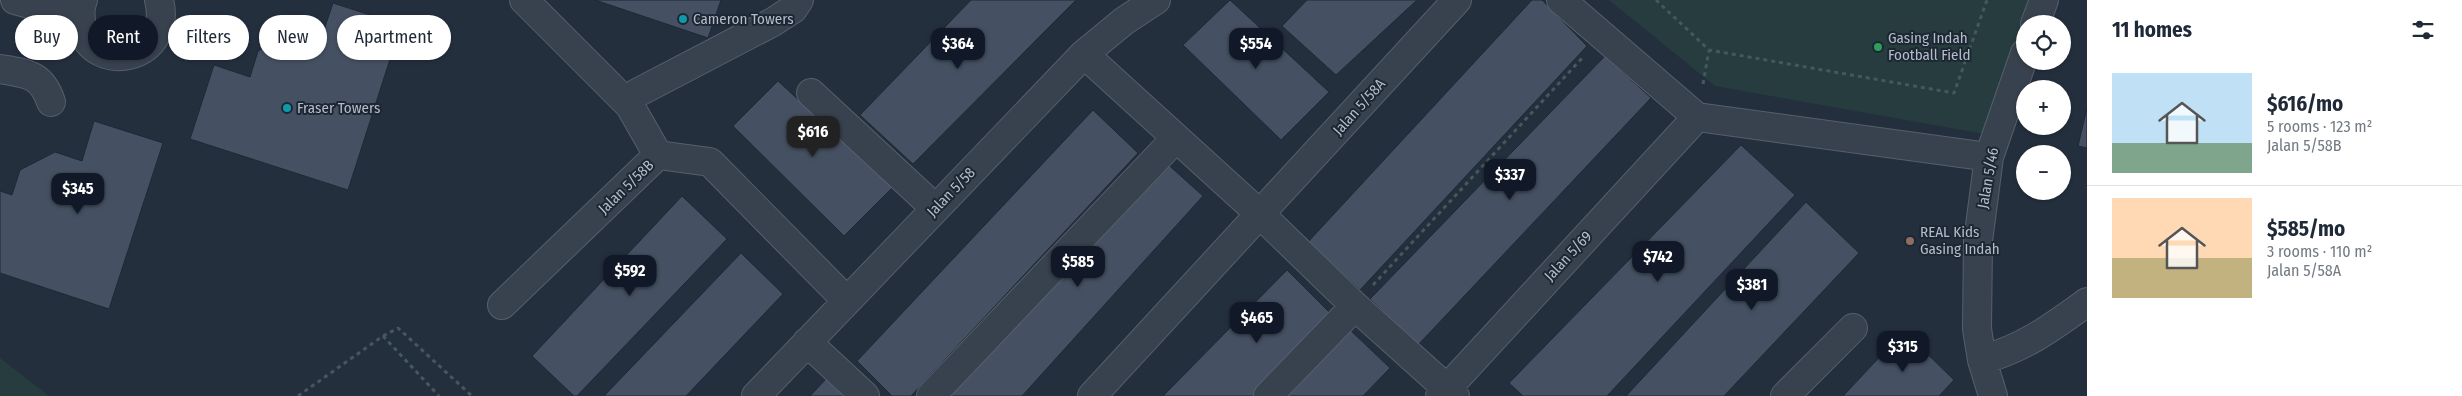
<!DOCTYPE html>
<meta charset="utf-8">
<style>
body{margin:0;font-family:"Fira Sans Condensed",sans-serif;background:#f2f2f3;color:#1f2937;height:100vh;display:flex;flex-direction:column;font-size:19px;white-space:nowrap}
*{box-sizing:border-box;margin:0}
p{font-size:16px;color:#747a83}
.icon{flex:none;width:28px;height:28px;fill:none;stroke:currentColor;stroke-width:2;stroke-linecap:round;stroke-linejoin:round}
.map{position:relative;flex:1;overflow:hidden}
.drawer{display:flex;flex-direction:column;background:#fff;width:375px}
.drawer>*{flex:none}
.banner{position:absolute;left:15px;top:15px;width:475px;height:45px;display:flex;gap:10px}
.fabs{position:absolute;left:2016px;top:15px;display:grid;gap:10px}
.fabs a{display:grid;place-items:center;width:55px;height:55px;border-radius:50%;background:#fff;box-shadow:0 1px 4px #0004;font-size:25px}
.price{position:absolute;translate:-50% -42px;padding:0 11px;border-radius:10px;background:#111827;color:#fff;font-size:16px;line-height:32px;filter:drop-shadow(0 1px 2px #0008)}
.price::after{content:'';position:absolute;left:50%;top:30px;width:15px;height:11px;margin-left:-8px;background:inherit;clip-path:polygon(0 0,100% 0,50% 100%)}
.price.current{background:#222;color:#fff}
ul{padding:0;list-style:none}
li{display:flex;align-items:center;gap:15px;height:125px;padding:0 25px}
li+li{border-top:1px solid #e0e1e3}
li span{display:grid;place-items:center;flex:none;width:140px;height:100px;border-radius:0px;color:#555}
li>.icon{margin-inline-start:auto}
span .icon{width:60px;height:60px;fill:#fffc;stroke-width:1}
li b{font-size:21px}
h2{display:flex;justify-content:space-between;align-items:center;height:60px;padding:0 25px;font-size:21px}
.pill{padding:0 18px;border-radius:22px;background:#fff;box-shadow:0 1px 4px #0004;font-size:18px;line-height:45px}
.pill.current{background:#111827;color:#fff}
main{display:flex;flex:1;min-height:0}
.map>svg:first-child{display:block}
.green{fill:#263c3f}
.building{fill:#455162;stroke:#1f2835}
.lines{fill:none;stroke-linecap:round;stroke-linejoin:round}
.minor-casing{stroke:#565f6c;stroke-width:30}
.path{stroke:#44595c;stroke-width:3;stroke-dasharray:4 4;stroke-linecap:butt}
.minor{stroke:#38414e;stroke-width:28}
.culture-dot{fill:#0f9aa8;stroke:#1d2633;stroke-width:2}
.leisure-dot{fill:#2e9e5b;stroke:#1d2633;stroke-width:2}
.education-dot{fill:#8d6e63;stroke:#1d2633;stroke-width:2}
.labels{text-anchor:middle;stroke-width:4;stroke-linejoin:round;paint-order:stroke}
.poi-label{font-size:15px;fill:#b4bcc9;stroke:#1d2633;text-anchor:start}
.street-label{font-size:15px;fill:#b4bcc9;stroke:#1d2633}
</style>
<main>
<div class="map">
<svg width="2087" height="396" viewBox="0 0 2087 396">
<rect width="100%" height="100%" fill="#242f3e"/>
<path class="green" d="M1609,0H2046L2025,24V61L2007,138L1715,86Z
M0,358L49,396H0Z"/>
<path class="building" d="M595,0H721L708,38Z
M971,0H1076L913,164L860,115Z
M1230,0L1329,92L1281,140L1183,45Z
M1307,0H1417L1336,75L1282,26Z
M1532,0H1542L1587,46L1360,290L1308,242Z
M333,3L401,25L348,190L190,139L214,65L250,77L258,51L293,33L320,42Z
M1605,56L1651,98L1418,345L1370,299Z
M778,81L893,187L844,236L733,126Z
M2087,108V148L2078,146Z
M1093,110L1138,153L911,396H892L857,361Z
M94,121L163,143L109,309L0,273V191L12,195L20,170L55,152L82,161Z
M1741,145L1795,195L1607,396H1523L1509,383Z
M1162,159L1203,196L1022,396H938Z
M682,196L727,239L577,396H574L532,356Z
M1806,202L1859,253L1724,396H1626Z
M741,253L783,294L686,396H604Z
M1287,270L1333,316L1256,396H1163Z
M1348,328L1390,368L1363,396H1281Z
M1904,331L1954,380L1939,396H1843Z
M827,378L846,396H810Z"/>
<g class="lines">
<defs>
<path id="minor" d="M15,0L80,18
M83,0C79,9 80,17 82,27C92,75 174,62 159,0
M524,0L630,106L658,155
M1561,0L1697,117L1989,157
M2035,24L2044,0
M1084,54L1261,215L1355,306L1455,396
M0,69C26,73 42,74 51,102
M811,93L935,208
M630,106L631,98L637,93L773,22L793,9L799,0
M502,305L658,155L710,162L846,300
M807,342L865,396
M1982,360C2026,347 2051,328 2087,302
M756,396L1084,54L1124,21L1156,0
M931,396L1176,138
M1092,396L1457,0
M1268,396L1355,306
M1440,396L1697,117
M1785,396L1853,328
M1993,396L1982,360L1977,329L1978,241L1989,157L2025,53"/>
</defs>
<use href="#minor" class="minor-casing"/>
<path class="path" d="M1656,0L1709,50L1954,93L1987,0
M1703,84L1709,50
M1373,285L1584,56
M383,336L398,328L472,396
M298,396L383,336L439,396"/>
<use href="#minor" class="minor"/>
</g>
<g class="culture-dot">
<circle cx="683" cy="19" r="5"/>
<circle cx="287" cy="108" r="5"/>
</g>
<circle class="leisure-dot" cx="1878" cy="47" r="5"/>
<circle class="education-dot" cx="1910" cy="241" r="5"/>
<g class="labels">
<g class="poi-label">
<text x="693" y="24">Cameron Towers</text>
<text x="1888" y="43">Gasing Indah<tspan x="1888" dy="17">Football Field</tspan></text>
<text x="297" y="113">Fraser Towers</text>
<text x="1920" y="237">REAL Kids<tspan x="1920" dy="17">Gasing Indah</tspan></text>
</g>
<g class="street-label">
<text transform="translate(1359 107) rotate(-48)" y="5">Jalan 5/58A</text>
<text transform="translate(1988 178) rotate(-80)" y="5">Jalan 5/46</text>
<text transform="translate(626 187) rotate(-44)" y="5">Jalan 5/58B</text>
<text transform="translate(951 192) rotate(-46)" y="5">Jalan 5/58</text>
<text transform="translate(1568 256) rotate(-47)" y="5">Jalan 5/69</text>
</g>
</g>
</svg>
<div class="fabs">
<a><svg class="icon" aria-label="locate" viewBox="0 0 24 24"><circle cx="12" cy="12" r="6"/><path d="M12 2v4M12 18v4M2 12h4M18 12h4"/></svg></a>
<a>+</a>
<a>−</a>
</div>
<b class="price" style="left:958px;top:70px">$364</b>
<b class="price" style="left:1256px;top:70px">$554</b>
<b class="price current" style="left:813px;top:158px">$616</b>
<b class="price" style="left:1510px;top:201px">$337</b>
<b class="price" style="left:78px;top:215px">$345</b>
<b class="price" style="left:1658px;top:283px">$742</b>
<b class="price" style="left:1078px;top:288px">$585</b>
<b class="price" style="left:630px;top:297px">$592</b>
<b class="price" style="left:1752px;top:311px">$381</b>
<b class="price" style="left:1257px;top:344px">$465</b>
<b class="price" style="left:1903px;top:373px">$315</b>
<div class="banner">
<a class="pill">Buy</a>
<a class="pill current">Rent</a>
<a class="pill">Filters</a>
<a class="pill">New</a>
<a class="pill">Apartment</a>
</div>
</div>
<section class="drawer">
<h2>11 homes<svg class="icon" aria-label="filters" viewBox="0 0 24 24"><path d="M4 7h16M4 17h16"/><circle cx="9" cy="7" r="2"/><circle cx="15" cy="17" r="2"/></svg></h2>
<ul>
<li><span style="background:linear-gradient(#bfe0f5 70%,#7fa58c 0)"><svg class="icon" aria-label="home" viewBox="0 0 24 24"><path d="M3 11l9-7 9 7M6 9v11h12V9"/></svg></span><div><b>$616/mo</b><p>5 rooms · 123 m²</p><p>Jalan 5/58B</p></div></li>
<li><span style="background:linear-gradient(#ffd9b3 60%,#c2b280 0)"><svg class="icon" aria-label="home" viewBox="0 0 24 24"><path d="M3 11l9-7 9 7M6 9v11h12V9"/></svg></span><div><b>$585/mo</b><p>3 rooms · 110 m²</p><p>Jalan 5/58A</p></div></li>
</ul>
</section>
</main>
